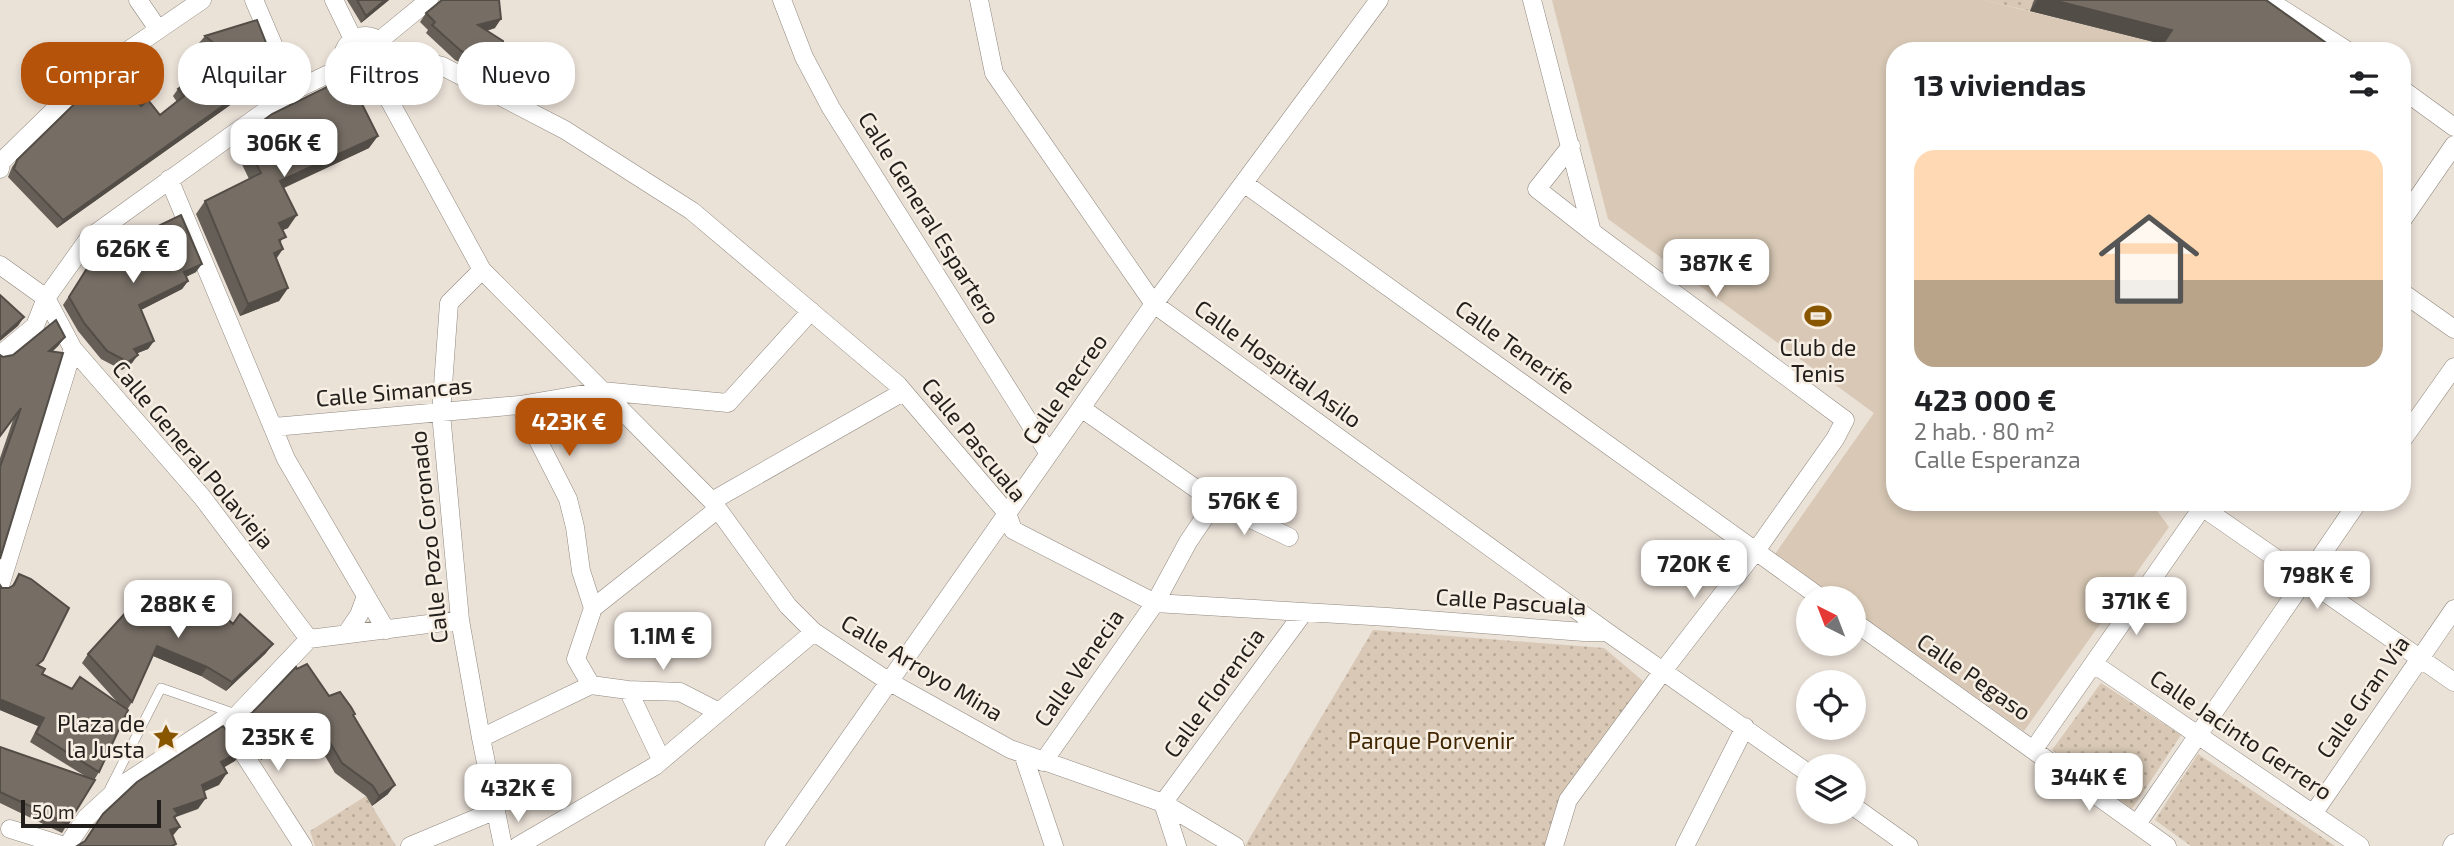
<!DOCTYPE html>
<html lang="es">
<meta charset="utf-8">
<style>
body{margin:0;font-family:"Exo 2",sans-serif;background:#f6f6f6;color:#202124;height:100vh;display:flex;flex-direction:column;font-size:26px;white-space:nowrap}
*{box-sizing:border-box;margin:0}
p{font-size:23px;color:#757577}
.icon{flex:none;width:38px;height:38px;fill:none;stroke:currentColor;stroke-width:2;stroke-linecap:round;stroke-linejoin:round}
.map{position:relative;flex:1;overflow:hidden}
.sheet{position:absolute;left:1886px;top:42px;width:525px;height:469px;display:flex;flex-direction:column;background:#fff;border-radius:28px;box-shadow:0 4px 10px #0003}
.sheet>*{flex:none}
.top-card{position:absolute;left:21px;top:42px;width:665px;height:63px;display:flex;gap:14px}
.needle{width:46px;rotate:318deg}
.controls{position:absolute;left:1796px;top:586px;display:grid;gap:14px}
.controls a{display:grid;place-items:center;width:70px;height:70px;border-radius:50%;background:#fff;box-shadow:0 4px 10px #0003;font-size:35px}
.scale{position:absolute;left:21px;bottom:18px;width:140px;box-sizing:border-box;padding-left:7px;border:4px solid #211e1b;border-top:0;font-size:19px;line-height:24px;white-space:nowrap;color:#211e1b;-webkit-text-stroke:5px #f8efe4;paint-order:stroke}
.price{position:absolute;translate:-50% -60px;padding:0 16px;border-radius:14px;background:#fff;color:#222;font-size:23px;line-height:46px;filter:drop-shadow(0 2px 4px #0008)}
.price::after{content:'';position:absolute;left:50%;top:42px;width:21px;height:16px;margin-left:-10px;background:inherit;clip-path:polygon(0 0,100% 0,50% 100%)}
.price.selected{background:#b45309;color:#fff}
ul{padding:0;list-style:none}
li{display:grid;align-content:center;gap:14px;height:371px;padding:0 28px}
li span{display:grid;place-items:center;height:217px;border-radius:21px;color:#555}
li>.icon{margin-inline-start:auto}
span .icon{width:126px;height:126px;fill:#fffc;stroke-width:1}
li b{font-size:30px}
h2{display:flex;justify-content:space-between;align-items:center;height:84px;padding:0 28px;font-size:30px}
.chip{padding:0 24px;border-radius:28px;background:#fff;box-shadow:0 4px 10px #0003;font-size:24px;line-height:63px}
.chip.selected{background:#b45309;color:#fff}
.map>svg:first-child{display:block}
.green{fill:#d8c8b5}
.park{fill:url(#park-dots)}
.lines{fill:none;stroke-linecap:round;stroke-linejoin:round}
.lane-casing{stroke:#90887f;stroke-width:10}
.street-casing{stroke:#90887f;stroke-width:19}
.lane{stroke:#fff;stroke-width:9}
.street{stroke:#fff;stroke-width:18}
.wall{fill:#655f57}
.shaded-wall{fill:#534d47}
.building{fill:#766e65;stroke:#534d47;stroke-width:2}
.labels{text-anchor:middle;stroke-width:5;stroke-linejoin:round;paint-order:stroke}
.street-label{font-size:23px;fill:#211e1b;stroke:#f8efe4}
.poi-label{font-size:23px;fill:#211e1b;stroke:#f8efe4}
.park-label{font-size:23px;fill:#402600;stroke:#f8efe4}
</style>
<div class="map">
<svg width="2454" height="846" viewBox="0 0 2454 846">
<defs>
<pattern id="park-dots" width="8" height="8" patternUnits="userSpaceOnUse" patternTransform="scale(1.75)"><rect width="8" height="8" fill="#d8c8b5"/><path d="M2 2h.1M6 6h.1" fill="none" stroke="#b9ab9b" stroke-width="1.8" stroke-linecap="round"/></pattern>
</defs>
<rect width="100%" height="100%" fill="#eae1d7"/>
<path class="green" d="M1552,0H1983L2162,44L2158,51H1895V502H2151L2169,527L2024,731L1853,610V598H1837L1775,554L1874,413L1608,219Z"/>
<path class="park" d="M1983,0H2034L2030,11Z
M1373,630L1604,648L1643,681L1568,800L1550,846H1245Z
M2101,683L2181,735L2132,809L2052,750Z
M2198,754L2335,846H2191L2155,820Z
M366,796L396,846H315L310,831Z"/>
<g class="lines">
<defs>
<path id="lane" d="M110,788L161,688L233,713"/>
<path id="street" d="M138,0L158,29
M254,0L293,91
M334,0L353,39
M782,0L804,57L831,108L1049,454
M979,0L994,73L1154,304L1607,632L1808,773
M1532,0L1592,232L1845,420L1835,439L1755,552L1663,671L1568,800L1554,846
M2268,0L2348,51
M343 58a22 22 0 1 1 44 0a22 22 0 1 1-44 0Z
M379,41L429,0
M386,52L442,66L565,130L692,211L898,385L1007,513L1013,530L1155,603L1388,617L1584,632H1607
M376,76L482,270L712,501L788,606L814,632L888,681L1010,749L1163,803L1235,846
M2403,90L2454,127
M1571,146L1537,189L1592,232
M0,169L1,162L85,80L202,0
M169,179L286,459L386,630
M1245,184L1821,598
M2403,219L2454,145
M0,265L46,298L73,349L202,497L309,639
M482,270L449,303L441,413L460,620L481,738L503,846
M2403,293L2454,329
M0,355L35,326L46,298L89,238L293,91L345,66
M520,405L568,499L575,527L581,571L593,608
M274,427L520,405L602,391L728,403L811,311
M2403,439L2454,367
M712,501L903,392
M1215,502L1289,537
M2202,507L2454,682
M0,586L73,349
M1853,621L2167,846
M346,634L359,615L366,596
M2094,664L2360,846
M591,685L628,690L680,692L719,712
M628,690L661,759
M222,720L303,846
M481,738L591,685L576,659L593,608L718,509
M2034,749L2206,502
M1023,754L1054,846
M1043,762L1155,603L1188,542L1215,502L1081,408
M1853,806L1909,846
M2313,814L2454,609
M2137,824L2358,502
M10,829L65,846
M67,846L86,818L122,785L222,720L237,715L309,639L460,620
M410,846L496,810
M518,846L655,766L814,632
M774,846L1154,304L1379,0
M1177,846L1163,803L1304,612
M1685,846L1745,727
M2452,846L2454,843"/>
</defs>
<use href="#lane" class="lane-casing"/>
<use href="#street" class="street-casing"/>
<use href="#lane" class="lane"/>
<use href="#street" class="street"/>
</g>
<path class="wall" d="M347,0H389L361,23Z
M2034,0H2266L2162,44L2030,11Z
M426,13L495,28L487,31L506,74L500,83L455,60L426,33L428,30L420,22Z
M205,36L271,76L57,228L8,177L12,167L17,160L141,106L160,115L177,102L173,96L178,89L199,74L194,69L199,61L208,51L199,43Z
M359,104L369,148L284,188L288,228L282,230L281,244L276,259L288,288L279,301L240,316L196,214L205,201L249,179L239,158L233,157L236,146L245,134Z
M86,270L196,272L186,277L188,281L182,289L141,310L154,341L148,349L137,353L132,363L122,370L101,359L78,331L63,305Z
M65,337L58,346L52,352L0,559V458L14,417L3,357L13,355Z
M19,574L39,666L42,674L72,689L119,704L82,663L88,654L134,617L193,602L210,603L266,653L226,691L201,676L153,656L132,702L127,710L99,772L62,833L0,803V747L85,776L30,742L38,726L0,710V585L2,588H9L11,587Z
M329,696L355,714L353,716L388,794L372,806L366,796L335,773L312,734L306,738L300,730L261,760L239,726L246,716Z"/>
<path class="shaded-wall" d="M385,0H389L361,23L366,16Z
M2037,0H2053L2172,30L2162,44L2030,11Z
M501,19L495,28L472,34L478,25Z
M276,68L271,76L57,228L63,220Z
M378,136L369,148L272,193L280,181Z
M241,145L247,146L239,158L233,157Z
M297,215L288,228L270,236L279,223Z
M283,249L274,262V253Z
M202,264L196,272L179,280L184,272Z
M188,281L182,289L133,314L139,305Z
M288,288L279,301L240,316L248,304Z
M24,317L18,326L0,341V338Z
M65,337L58,346L42,360L49,351Z
M154,341L148,349L128,357L134,349Z
M138,355L132,363L122,370L128,362Z
M273,644L266,653L226,691L232,682Z
M157,646L207,667L201,676L151,655Z
M2,700L44,718L38,726L0,710V703Z
M307,721L300,730L261,760L268,750Z
M319,724L312,734L306,738L313,729Z
M243,750L235,761L213,774L221,762Z
M227,773L219,785L194,796L202,785Z
M395,785L388,794L372,806L379,796Z
M206,798L198,809L176,817L170,826L174,809Z
M180,827L171,838L170,830Z"/>
<path class="building" d="M357,0H385L366,16Z
M442,0H499L501,19L478,25L503,41L506,74L461,51L432,25L435,22L426,13Z
M2053,0H2266L2336,50L2335,51H2158L2172,30Z
M257,20L276,68L63,220L14,169L17,160L98,81L111,72L141,106L148,100L160,115L184,96L178,89L207,69L199,61L215,44L205,36Z
M347,77L370,89L357,104H362L378,136L280,181L297,215L279,223L286,237L279,240L283,249L274,253L288,288L248,304L205,201L261,173L247,146L241,145L245,134L272,114Z
M181,215L202,264L184,272L188,281L139,305L154,341L134,349L138,355L128,362L107,351L84,323L69,297L86,270L110,249Z
M0,295L24,317L0,338Z
M56,320L65,337L49,351L63,353L0,559V467L21,408L0,436V355L3,357L13,355Z
M19,574L31,579L69,608L43,660L37,665L45,669L42,674L72,689L80,677L128,710L99,772L36,733L44,718L2,700L0,705V585L2,588H9L14,585Z
M201,591L213,599L210,603L233,624L240,614L273,644L232,682L207,667L157,646L132,702L88,654L128,610L134,617L158,592L193,602Z
M307,664L329,696L340,692L351,707L355,714L353,715L395,785L379,796L373,786L342,763L319,724L313,729L307,721L268,750L246,716L252,713L296,667L297,669Z
M223,726L229,734L231,731L243,750L221,762L227,773L202,785L206,798L174,809L178,814L174,817L180,827L170,830L176,844L172,846H77L85,841L103,814L137,782Z
M0,747L95,780L68,824L0,792Z"/>
<defs>
<symbol id="stadium-bare" viewBox="-9 -9 18 18"><path d="M0-5a6.5 5 0 1 0 0 10a6.5 5 0 1 0 0-10ZM-3.5-1.8h7v3.6h-7Z" fill="#895600" stroke="#f8efe4" stroke-width="2.5" paint-order="stroke"/></symbol>
<symbol id="sight-bare" viewBox="-9 -9 18 18"><path d="M0-6L1.8-2.2L6-1.7L2.9 1.2L3.7 5.4L0 3.3L-3.7 5.4L-2.9 1.2L-6-1.7L-1.8-2.2Z" fill="#895600" stroke="#f8efe4" stroke-width="2.5" paint-order="stroke"/></symbol>
</defs>
<g fill-rule="evenodd">
<use href="#stadium-bare" x="1799" y="297" width="38" height="38"/>
<use href="#sight-bare" x="147" y="718" width="38" height="38"/>
</g>
<g class="labels">
<g class="street-label">
<text transform="translate(929 218) rotate(58)" y="8">Calle General Espartero</text>
<text transform="translate(1515 347) rotate(36)" y="8">Calle Tenerife</text>
<text transform="translate(1278 364) rotate(36)" y="8">Calle Hospital Asilo</text>
<text transform="translate(1065 389) rotate(-55)" y="8">Calle Recreo</text>
<text transform="translate(394 392) rotate(-5)" y="8">Calle Simancas</text>
<text transform="translate(974 440) rotate(51)" y="8">Calle Pascuala</text>
<text transform="translate(193 455) rotate(50)" y="8">Calle General Polavieja</text>
<text transform="translate(429 537) rotate(-96)" y="8">Calle Pozo Coronado</text>
<text transform="translate(1511 602) rotate(4)" y="8">Calle Pascuala</text>
<text transform="translate(922 668) rotate(31)" y="8">Calle Arroyo Mina</text>
<text transform="translate(1079 668) rotate(-55)" y="8">Calle Venecia</text>
<text transform="translate(1974 677) rotate(35)" y="8">Calle Pegaso</text>
<text transform="translate(1214 693) rotate(-54)" y="8">Calle Florencia</text>
<text transform="translate(2363 697) rotate(-55)" y="8">Calle Gran Vía</text>
<text transform="translate(2241 735) rotate(34)" y="8">Calle Jacinto Gerrero</text>
</g>
<g class="poi-label">
<text x="1818" y="356">Club de<tspan x="1818" dy="26">Tenis</tspan></text>
<text x="145" y="732" text-anchor="end">Plaza de<tspan x="145" dy="26">la Justa</tspan></text>
</g>
<g class="park-label">
<text x="1431" y="749">Parque Porvenir</text>
</g>
</g>
</svg>
<div class="controls">
<a><svg class="needle" viewBox="-14 -14 28 28"><path d="M0-13l5 13h-10z" fill="#e53935"/><path d="M0 13l5-13h-10z" fill="#757577"/></svg></a>
<a><svg class="icon" aria-label="locate" viewBox="0 0 24 24"><circle cx="12" cy="12" r="6"/><path d="M12 2v4M12 18v4M2 12h4M18 12h4"/></svg></a>
<a><svg class="icon" aria-label="layers" viewBox="0 0 24 24"><path d="M12 4l9 5-9 5-9-5zM3 14l9 5 9-5"/></svg></a>
</div>
<div class="scale">50 m</div>
<b class="price" style="left:284px;top:179px">306K €</b>
<b class="price" style="left:133px;top:285px">626K €</b>
<b class="price" style="left:1716px;top:299px">387K €</b>
<b class="price selected" style="left:569px;top:458px">423K €</b>
<b class="price" style="left:1244px;top:537px">576K €</b>
<b class="price" style="left:1694px;top:600px">720K €</b>
<b class="price" style="left:2317px;top:611px">798K €</b>
<b class="price" style="left:2136px;top:637px">371K €</b>
<b class="price" style="left:178px;top:640px">288K €</b>
<b class="price" style="left:663px;top:672px">1.1M €</b>
<b class="price" style="left:278px;top:773px">235K €</b>
<b class="price" style="left:2089px;top:813px">344K €</b>
<b class="price" style="left:518px;top:824px">432K €</b>
<div class="top-card">
<a class="chip selected">Comprar</a>
<a class="chip">Alquilar</a>
<a class="chip">Filtros</a>
<a class="chip">Nuevo</a>
</div>
<section class="sheet">
<h2>13 viviendas<svg class="icon" aria-label="filters" viewBox="0 0 24 24"><path d="M4 7h16M4 17h16"/><circle cx="9" cy="7" r="2"/><circle cx="15" cy="17" r="2"/></svg></h2>
<ul>
<li><span style="background:linear-gradient(#ffd9b3 60%,#b9a48a 0)"><svg class="icon" aria-label="home" viewBox="0 0 24 24"><path d="M3 11l9-7 9 7M6 9v11h12V9"/></svg></span><div><b>423 000 €</b><p>2 hab. · 80 m²</p><p>Calle Esperanza</p></div></li>
</ul>
</section>
</div>
